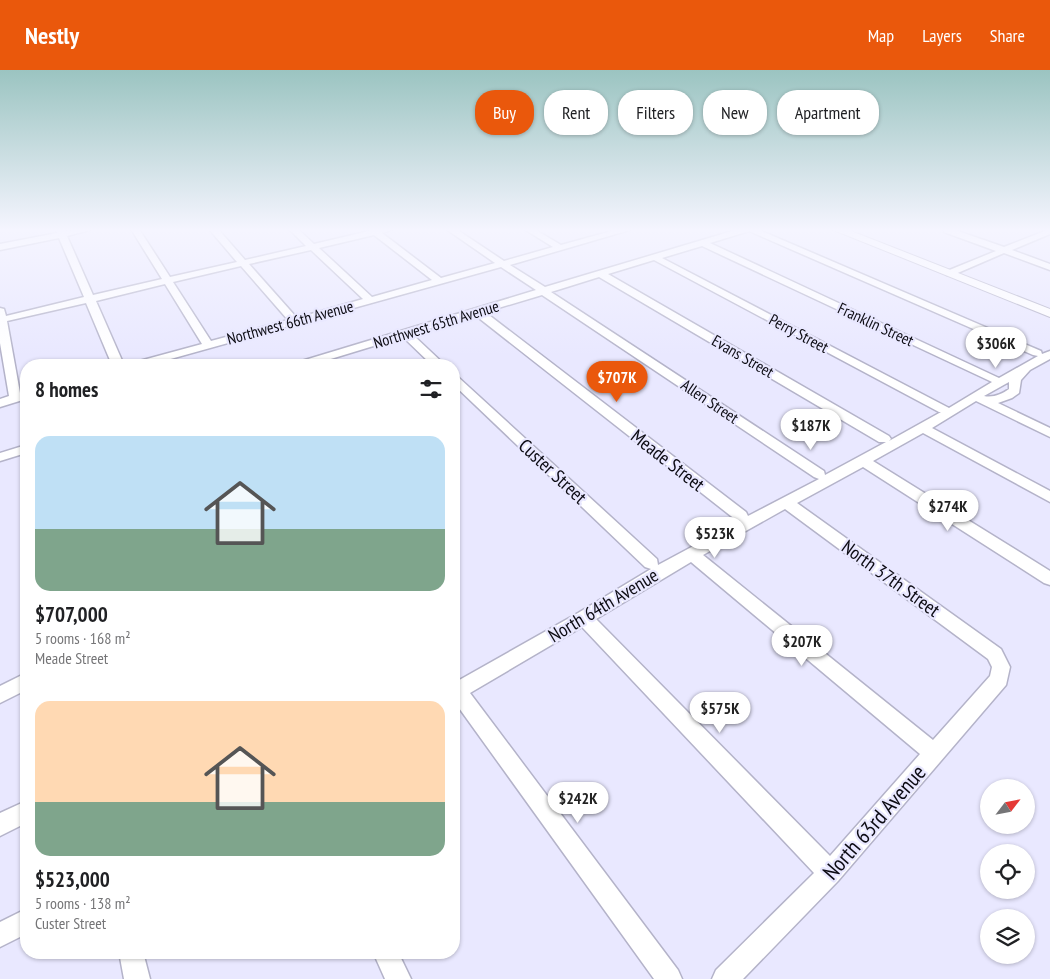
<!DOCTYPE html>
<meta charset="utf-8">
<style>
body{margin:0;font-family:"PT Sans Narrow",sans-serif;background:#f6f6f6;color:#202124;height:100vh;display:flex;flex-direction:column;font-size:19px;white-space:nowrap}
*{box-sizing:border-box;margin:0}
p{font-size:16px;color:#757577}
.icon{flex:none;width:28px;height:28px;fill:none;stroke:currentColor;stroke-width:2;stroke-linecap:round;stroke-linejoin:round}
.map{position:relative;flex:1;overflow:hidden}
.drawer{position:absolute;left:20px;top:289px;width:440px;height:600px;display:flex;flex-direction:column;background:#fff;border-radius:20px;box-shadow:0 1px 4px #0004}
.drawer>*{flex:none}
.top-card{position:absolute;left:475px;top:20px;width:475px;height:45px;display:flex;gap:10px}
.needle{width:32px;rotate:58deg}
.fabs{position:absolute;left:980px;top:709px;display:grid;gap:10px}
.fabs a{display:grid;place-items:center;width:55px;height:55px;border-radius:50%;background:#fff;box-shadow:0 1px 4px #0004;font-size:25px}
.price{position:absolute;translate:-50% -42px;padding:0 11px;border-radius:18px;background:#fff;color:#222;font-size:16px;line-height:32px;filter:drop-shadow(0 1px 2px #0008)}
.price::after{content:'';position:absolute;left:50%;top:30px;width:15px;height:11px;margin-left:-8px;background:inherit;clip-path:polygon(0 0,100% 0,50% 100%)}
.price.on{background:#ea580c;color:#fff}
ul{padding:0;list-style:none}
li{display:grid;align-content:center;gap:10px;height:265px;padding:0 15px}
li span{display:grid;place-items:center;height:155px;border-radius:15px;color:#555}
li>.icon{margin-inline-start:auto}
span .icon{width:90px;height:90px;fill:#fffc;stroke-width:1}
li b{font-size:21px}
h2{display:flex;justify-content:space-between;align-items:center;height:60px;padding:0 15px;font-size:21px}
.chip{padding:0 18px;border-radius:20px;background:#fff;box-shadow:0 1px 4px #0004;font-size:18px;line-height:45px}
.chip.on{background:#ea580c;color:#fff}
header{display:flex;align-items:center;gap:30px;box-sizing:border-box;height:70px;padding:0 25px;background:#ea580c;color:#fff}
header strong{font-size:24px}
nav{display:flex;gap:28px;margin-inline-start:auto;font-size:18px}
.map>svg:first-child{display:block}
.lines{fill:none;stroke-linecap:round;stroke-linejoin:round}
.minor-casing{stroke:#b4b3c9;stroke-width:3}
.major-casing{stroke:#b4b3c9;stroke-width:2}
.minor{fill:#fff;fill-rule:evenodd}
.major{fill:#fff;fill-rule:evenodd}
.labels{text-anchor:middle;stroke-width:4.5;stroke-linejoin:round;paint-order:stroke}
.far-street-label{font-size:16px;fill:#0c0b13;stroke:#e9e8ff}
.street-label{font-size:19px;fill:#0c0b13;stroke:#e9e8ff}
.near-street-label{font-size:22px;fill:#0c0b13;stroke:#e9e8ff}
</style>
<header>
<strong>Nestly</strong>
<nav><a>Map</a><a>Layers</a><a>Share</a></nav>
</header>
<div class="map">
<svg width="1050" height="909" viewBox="0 0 1050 909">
<rect width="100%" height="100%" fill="#e9e8ff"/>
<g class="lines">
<defs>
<path id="minor" d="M56,159H64L65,161L93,159L67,166L93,225L162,209L131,159H139L170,207L237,192L209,159H218L245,190L306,176L289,159H298L314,174L369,161L368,159H393L382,163L441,208L495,193L446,159H456L504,191L553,177L524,159H534L561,175L619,159H633L510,195L545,217L739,159H757L1041,281L1042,284L1050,281V289L1030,300L1021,310L1019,323L1012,328L998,333L1050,358V367L976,331L932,358L1050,421V432L923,363L873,391L1050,501V515L1044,513L863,397L797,433L1001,579L1010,597L1006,615L838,811L743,909H712L716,900L814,803L582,557L470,623L678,900L682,909H654L454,631V613L578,543L651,499L645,497L454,315V306L458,307L657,489L658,495L740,451L736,450L475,245L412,264L445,295H432L403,267L311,295H293L295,293L536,220L501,197L149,295H130L132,293L202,274L165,214L96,231L124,295H112L86,233L7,251L20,323L26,321V329L0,337V329L9,326L0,273V238L4,239L6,246L84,227L59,168L0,180V174L57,163ZM749,161L1033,285L1038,286L999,308L710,173ZM374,165L432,210L372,227L319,178ZM702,176L990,311L992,312L949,338L662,188ZM311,180L363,229L297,248L249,194ZM654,190L939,342H941L889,371L891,369L889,366L608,204ZM241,196L288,250L211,271L173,212ZM599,207L879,372H886L825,405L824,401L551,222ZM542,225L814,407L819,409L748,446L746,442L485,242ZM1009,312V319C1002,324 993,328 984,326ZM785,439L988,589L992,597L990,606L933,670L703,485ZM691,492L920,684L830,786L596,549Z
M943,159H952L1004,177L1050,159V164L1012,180L1050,194V200L1004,183L953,205H947V201L996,181L944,162Z
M26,375V383L0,391V383Z
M26,603V620L0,633V616Z
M26,731V753L0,766V743Z
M26,839V864L0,877V852Z
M119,882H143L150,909H124Z
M373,882H398L411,909H385Z"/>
<path id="major" d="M831,159H846L1050,239V247Z"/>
</defs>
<use href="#minor" class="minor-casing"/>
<use href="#major" class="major-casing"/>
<use href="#minor" class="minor"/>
<use href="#major" class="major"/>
</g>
<linearGradient id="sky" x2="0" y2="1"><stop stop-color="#9bc4c1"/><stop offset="0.56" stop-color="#f5f5ff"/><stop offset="1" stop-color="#f5f5ff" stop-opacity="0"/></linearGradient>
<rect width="1050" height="286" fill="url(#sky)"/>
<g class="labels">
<g class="far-street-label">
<text transform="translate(290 252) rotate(-15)" y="6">Northwest 66th Avenue</text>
<text transform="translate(436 254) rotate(-17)" y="6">Northwest 65th Avenue</text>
<text transform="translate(876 254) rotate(25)" y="6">Franklin Street</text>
<text transform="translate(799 263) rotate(28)" y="6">Perry Street</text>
<text transform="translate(743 286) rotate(30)" y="6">Evans Street</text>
<text transform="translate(710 331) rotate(34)" y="6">Allen Street</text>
</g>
<g class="street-label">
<text transform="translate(668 390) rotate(38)" y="7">Meade Street</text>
<text transform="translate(553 401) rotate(43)" y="7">Custer Street</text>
<text transform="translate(891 508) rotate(36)" y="7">North 37th Street</text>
<text transform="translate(603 535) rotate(-31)" y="7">North 64th Avenue</text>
</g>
<g class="near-street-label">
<text transform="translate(874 752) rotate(-49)" y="8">North 63rd Avenue</text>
</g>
</g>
</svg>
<div class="fabs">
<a><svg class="needle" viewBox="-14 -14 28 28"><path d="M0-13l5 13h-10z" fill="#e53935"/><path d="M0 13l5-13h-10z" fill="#757577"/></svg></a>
<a><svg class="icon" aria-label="locate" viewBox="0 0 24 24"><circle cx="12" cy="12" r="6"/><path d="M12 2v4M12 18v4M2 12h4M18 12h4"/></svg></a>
<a><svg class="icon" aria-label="layers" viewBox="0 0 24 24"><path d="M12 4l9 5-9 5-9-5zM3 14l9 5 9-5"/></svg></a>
</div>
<b class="price" style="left:996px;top:299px">$306K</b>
<b class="price on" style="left:617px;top:333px">$707K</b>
<b class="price" style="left:811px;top:381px">$187K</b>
<b class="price" style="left:948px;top:462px">$274K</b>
<b class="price" style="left:715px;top:489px">$523K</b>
<b class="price" style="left:802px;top:597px">$207K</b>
<b class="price" style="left:720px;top:664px">$575K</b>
<b class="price" style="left:578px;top:754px">$242K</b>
<div class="top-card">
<a class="chip on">Buy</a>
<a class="chip">Rent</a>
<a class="chip">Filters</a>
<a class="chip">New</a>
<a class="chip">Apartment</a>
</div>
<section class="drawer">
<h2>8 homes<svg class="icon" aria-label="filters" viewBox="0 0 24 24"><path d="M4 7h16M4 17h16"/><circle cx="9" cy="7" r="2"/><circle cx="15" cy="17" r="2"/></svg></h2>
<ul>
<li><span style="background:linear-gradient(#bfe0f5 60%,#7fa58c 0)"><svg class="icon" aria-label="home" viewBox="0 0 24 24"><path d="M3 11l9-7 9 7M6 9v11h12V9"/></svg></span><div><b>$707,000</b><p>5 rooms · 168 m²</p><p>Meade Street</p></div></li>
<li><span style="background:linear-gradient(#ffd9b3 65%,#7fa58c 0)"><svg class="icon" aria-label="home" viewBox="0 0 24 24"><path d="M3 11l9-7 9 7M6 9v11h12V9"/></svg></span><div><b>$523,000</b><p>5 rooms · 138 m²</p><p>Custer Street</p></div></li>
</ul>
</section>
</div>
